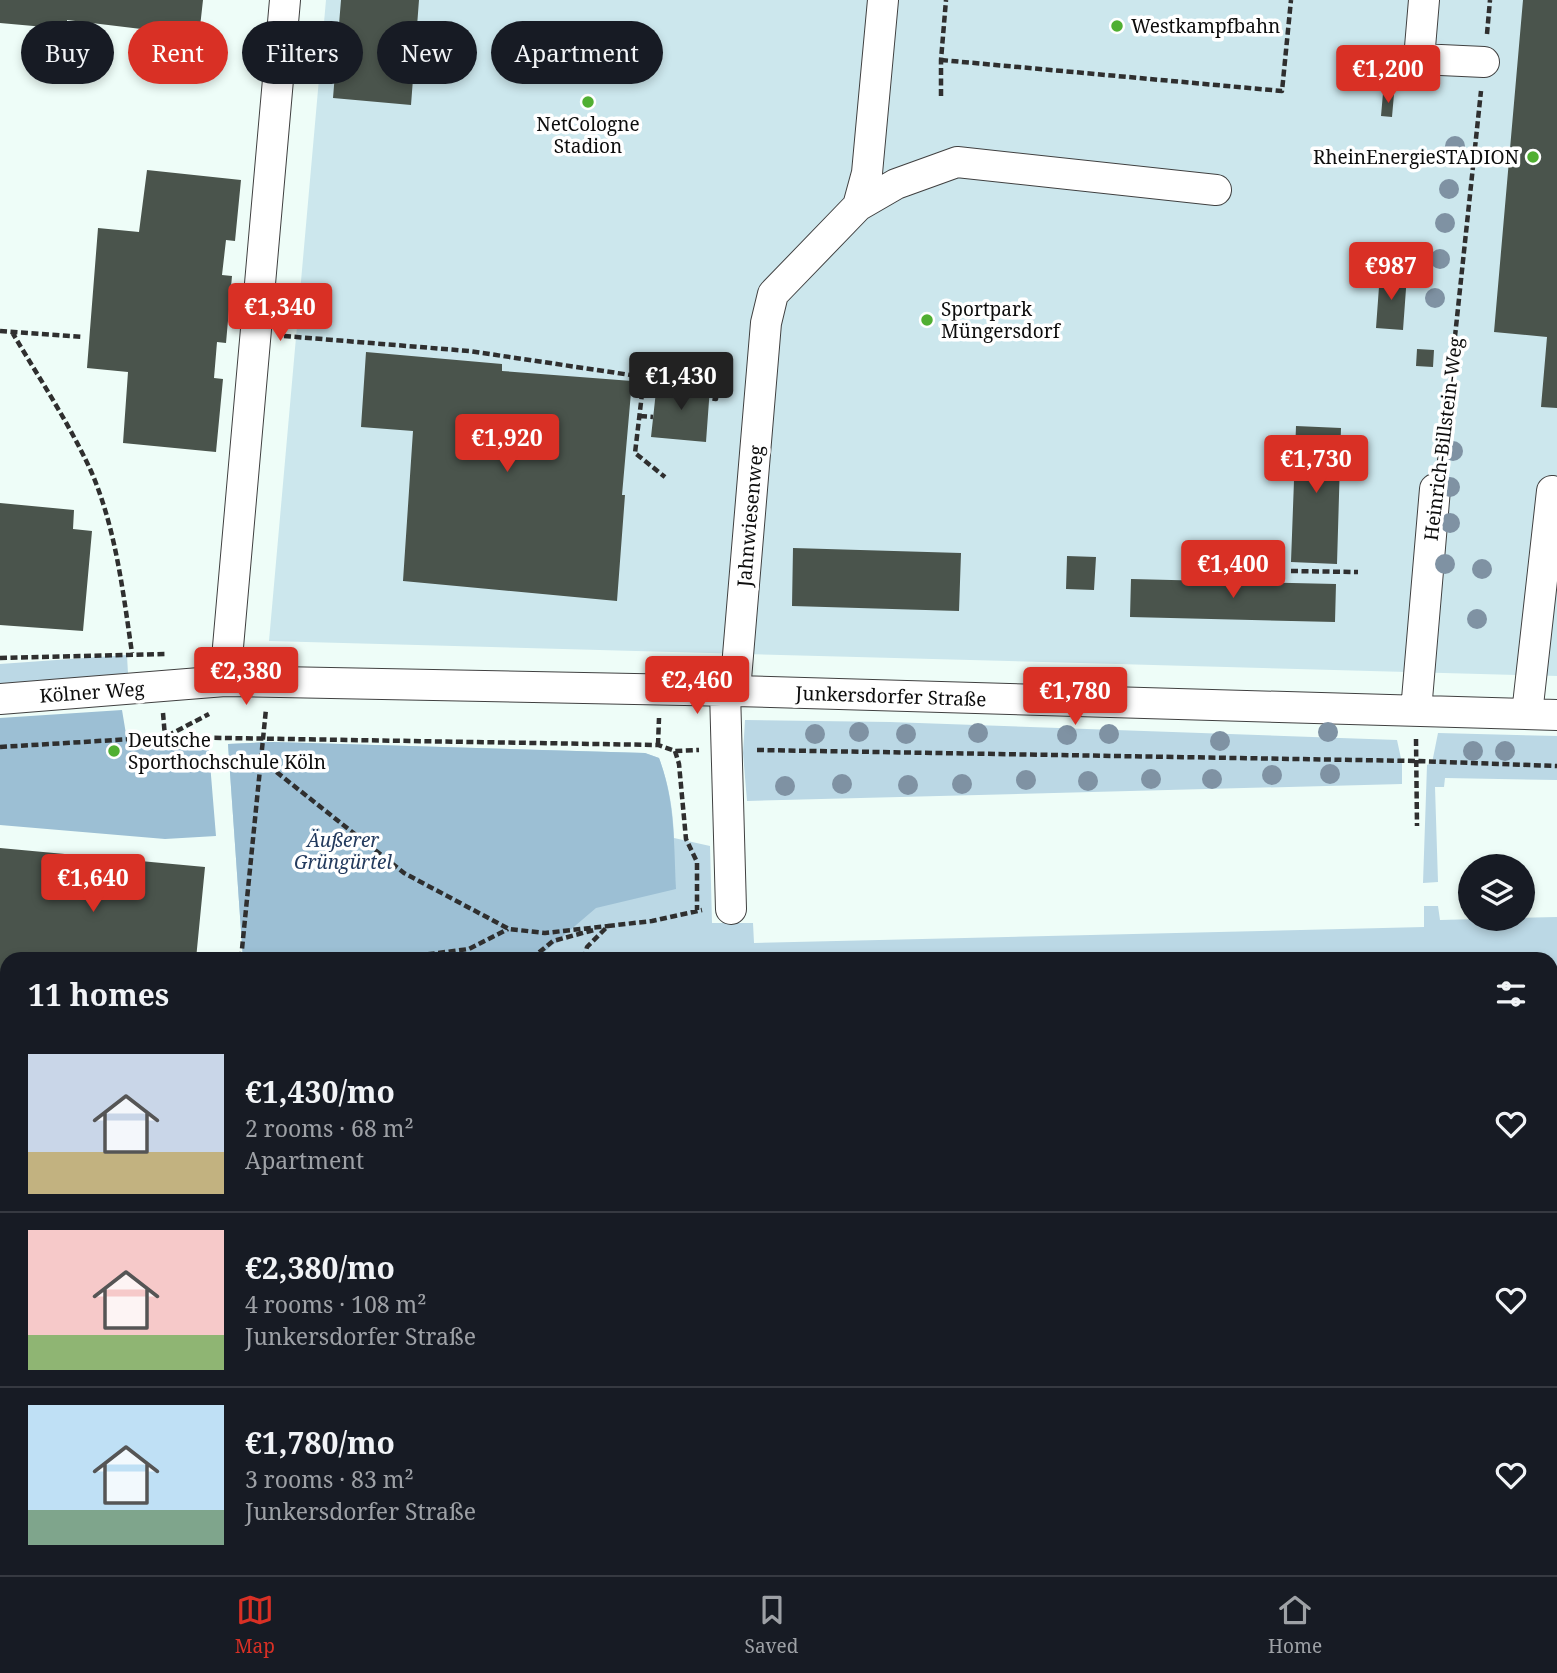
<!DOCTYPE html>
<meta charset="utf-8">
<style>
body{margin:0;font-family:"Noto Serif",serif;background:#242831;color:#f1f3f6;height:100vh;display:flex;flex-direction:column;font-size:26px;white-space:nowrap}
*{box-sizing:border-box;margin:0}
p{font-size:23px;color:#9ea1a6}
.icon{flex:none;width:38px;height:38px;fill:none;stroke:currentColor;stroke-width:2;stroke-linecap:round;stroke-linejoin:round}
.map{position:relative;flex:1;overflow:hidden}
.panel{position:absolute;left:0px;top:952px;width:1558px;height:623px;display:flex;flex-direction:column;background:#171b24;border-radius:21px 21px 0 0;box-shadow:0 4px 10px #0003}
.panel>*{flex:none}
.hud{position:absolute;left:21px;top:21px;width:700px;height:63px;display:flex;gap:14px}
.tools{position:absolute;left:1458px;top:854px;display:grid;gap:14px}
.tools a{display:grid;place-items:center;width:77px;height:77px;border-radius:50%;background:#171b24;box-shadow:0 4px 10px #0003;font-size:35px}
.price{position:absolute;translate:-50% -60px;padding:0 16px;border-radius:7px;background:#d93025;color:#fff;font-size:23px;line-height:46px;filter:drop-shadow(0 2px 4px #0008)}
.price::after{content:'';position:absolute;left:50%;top:42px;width:21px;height:16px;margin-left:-10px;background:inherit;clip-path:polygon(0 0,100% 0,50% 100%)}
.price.on{background:#222;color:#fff}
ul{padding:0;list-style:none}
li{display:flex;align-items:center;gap:21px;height:175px;padding:0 28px}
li+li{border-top:2px solid #363941}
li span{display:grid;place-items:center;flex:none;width:196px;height:140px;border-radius:0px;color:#555}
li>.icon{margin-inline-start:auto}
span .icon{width:84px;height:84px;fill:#fffc;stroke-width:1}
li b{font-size:30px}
h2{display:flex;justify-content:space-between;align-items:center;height:84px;padding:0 28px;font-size:30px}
.tag{padding:0 24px;border-radius:32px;background:#171b24;box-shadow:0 4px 10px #0003;font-size:24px;line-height:63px}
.tag.on{background:#d93025;color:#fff}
.menu{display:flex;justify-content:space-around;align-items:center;height:98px;border-top:2px solid #363941;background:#171b24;font-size:19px;color:#9ea1a6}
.menu a{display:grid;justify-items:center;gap:4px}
.menu .on{color:#d93025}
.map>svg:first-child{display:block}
.green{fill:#bbd8e5}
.forest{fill:#9cbfd4}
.pitch{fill:#cce7ed}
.building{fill:#4a544c}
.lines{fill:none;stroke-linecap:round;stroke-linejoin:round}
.minor-casing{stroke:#404040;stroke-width:32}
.path{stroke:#2f2f2f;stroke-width:4.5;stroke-dasharray:7 3.5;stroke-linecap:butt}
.minor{stroke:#fff;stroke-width:30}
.tree{fill:#7f92a3}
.poi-dot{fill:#50af32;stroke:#fff;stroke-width:2.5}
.labels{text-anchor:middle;stroke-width:7;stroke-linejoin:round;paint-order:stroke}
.poi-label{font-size:19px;fill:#0d0d0d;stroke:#fff;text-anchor:start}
.street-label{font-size:19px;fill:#0d0d0d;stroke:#fff}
.park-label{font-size:19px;font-style:italic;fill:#243b5e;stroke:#fff}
</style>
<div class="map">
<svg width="1557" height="1575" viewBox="0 0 1557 1575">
<rect width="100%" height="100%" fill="#eefdf8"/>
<path class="green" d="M127,655L128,674L0,684V664Z
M745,720L890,722L1397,740L1402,763V784L747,801L743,753Z
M1438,733L1557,736V780L1445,778L1444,787H1435L1438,882L1423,883L1427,765L1432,763Z
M273,742L645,753L659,758C669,785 673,809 674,838L710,846L712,923H753L754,943L1424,927V906H1438L1440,920L1557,917V1575H260V1568H1550V959H243L228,744Z"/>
<path class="forest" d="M122,710L127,740L208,739L216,836L165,839L0,825V718Z
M273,742L645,753L659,758C675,800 674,844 676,889L596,908L541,955L539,959H243L228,744Z
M260,1568H506L507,1575H260Z"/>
<path class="pitch" d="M326,0H1557V676L269,641Z
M1551,1008H1557V1279H1551Z
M1551,1336H1557V1575H1526V1568H1550Z
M625,1568H903V1575H625Z
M925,1568H1202V1575H925Z
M1225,1568H1502V1575H1226Z"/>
<path class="building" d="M0,0H203L199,36L67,20V29L0,23Z
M341,0H419L411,105L333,98Z
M1523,0H1557V408L1541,407L1547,337L1494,332Z
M1383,93L1394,94L1392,117L1381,116Z
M147,170L241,180L235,241L226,240L222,275L232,276L226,343L217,342L214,378L223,379L216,452L123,443L128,372L87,368L98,228L139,232Z
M1380,273L1407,275L1403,330L1376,328Z
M1417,349L1434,350L1433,367L1416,366Z
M366,352L502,364V371L632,381L622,495H625L617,601L403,581L413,431L361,427Z
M657,382L710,387L706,442L651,437Z
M1296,426L1341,428L1337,564L1291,562Z
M0,503L74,510L73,529L92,531L83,631L0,625Z
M793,548L961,553L959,611L792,606Z
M1067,556L1096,557L1094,590L1066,589Z
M1131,579L1336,584L1335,622L1130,617Z
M0,848L205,867L196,959H7V1113L0,1112Z
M0,1273L7,1274V1521L1,1520L2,1491L0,1490Z"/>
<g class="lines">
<defs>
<path id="minor" d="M1424,0L1419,59L1484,62
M858,206L896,184L957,162L1216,190
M225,681L285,0
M725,691L731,909
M735,691L766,323L773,294L858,206L867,173L883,0
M0,699L225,681L735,691L1557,715
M1416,711L1435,489
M1527,714L1552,491"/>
</defs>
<use href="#minor" class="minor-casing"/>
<path class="path" d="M1487,34L1490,0
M941,60L1282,91L1291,0
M941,96V60L946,0
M0,331L83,337
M12,332C39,378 69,423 91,471C116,529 123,592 132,653
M284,336L469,351L644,377L635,453L665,477
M644,377L717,385L716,399L710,398
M640,416L653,417
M1439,462L1449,393L1481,91
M1291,571L1358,572
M0,658L167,654
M163,713L165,737L658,745L675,751L699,750
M1416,739L1417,826
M658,745L659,718
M0,747L165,737L209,714
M757,750L1416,761L1557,766
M675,751L679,764L686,839L697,862V910
M260,759L404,873L509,929L545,933L608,926
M241,957L283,959
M241,959L266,709
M365,959L415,956L469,949L508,929
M531,959L553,941L594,930
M584,959L587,947L608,926L652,921L702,910
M289,1568L290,1575
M450,1568V1575
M586,1568L587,1575"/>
<use href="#minor" class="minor"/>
</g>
<g class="tree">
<circle cx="1455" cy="146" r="10"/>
<circle cx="1449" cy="189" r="10"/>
<circle cx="1445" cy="223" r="10"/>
<circle cx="1440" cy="259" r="10"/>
<circle cx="1435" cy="298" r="10"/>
<circle cx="1453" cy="451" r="10"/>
<circle cx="1450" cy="487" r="10"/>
<circle cx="1450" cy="523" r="10"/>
<circle cx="1445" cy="564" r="10"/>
<circle cx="1482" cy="569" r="10"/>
<circle cx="1477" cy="619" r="10"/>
<circle cx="859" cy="732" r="10"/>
<circle cx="1328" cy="732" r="10"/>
<circle cx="978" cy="733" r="10"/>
<circle cx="815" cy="734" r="10"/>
<circle cx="906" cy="734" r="10"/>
<circle cx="1109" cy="734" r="10"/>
<circle cx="1067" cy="735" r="10"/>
<circle cx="1220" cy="741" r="10"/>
<circle cx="1473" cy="751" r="10"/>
<circle cx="1505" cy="751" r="10"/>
<circle cx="1330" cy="774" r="10"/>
<circle cx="1272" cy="775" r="10"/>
<circle cx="1151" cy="779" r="10"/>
<circle cx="1212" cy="779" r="10"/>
<circle cx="1026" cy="780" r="10"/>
<circle cx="1088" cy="781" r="10"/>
<circle cx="842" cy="784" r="10"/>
<circle cx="962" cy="784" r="10"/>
<circle cx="908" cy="785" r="10"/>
<circle cx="785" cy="786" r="10"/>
</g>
<g class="poi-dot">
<circle cx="1117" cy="26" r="7"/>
<circle cx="588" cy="102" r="7"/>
<circle cx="1533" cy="157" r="7"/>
<circle cx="927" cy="320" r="7"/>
<circle cx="114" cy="751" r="7"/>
</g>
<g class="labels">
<g class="poi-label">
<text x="1131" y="33">Westkampfbahn</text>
<text x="588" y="131" text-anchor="middle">NetCologne<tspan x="588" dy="22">Stadion</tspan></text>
<text x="1519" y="164" text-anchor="end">RheinEnergieSTADION</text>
<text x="941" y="316">Sportpark<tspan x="941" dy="22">Müngersdorf</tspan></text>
<text x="128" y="747">Deutsche<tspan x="128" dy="22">Sporthochschule Köln</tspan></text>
</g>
<g class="street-label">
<text transform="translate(1443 439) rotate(-83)" y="7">Heinrich-Billstein-Weg</text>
<text transform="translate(750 516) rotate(-85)" y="7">Jahnwiesenweg</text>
<text transform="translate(92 692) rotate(-4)" y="7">Kölner Weg</text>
<text transform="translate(891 696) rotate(2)" y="7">Junkersdorfer Straße</text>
</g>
<g class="park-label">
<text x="343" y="847">Äußerer<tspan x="343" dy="22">Grüngürtel</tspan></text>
</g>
</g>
</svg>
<div class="tools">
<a><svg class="icon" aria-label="layers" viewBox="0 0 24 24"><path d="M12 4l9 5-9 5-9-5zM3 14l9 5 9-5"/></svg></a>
</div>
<b class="price" style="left:1388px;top:105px">€1,200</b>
<b class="price" style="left:1391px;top:302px">€987</b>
<b class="price" style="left:280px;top:343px">€1,340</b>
<b class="price on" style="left:681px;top:412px">€1,430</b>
<b class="price" style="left:507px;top:474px">€1,920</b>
<b class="price" style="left:1316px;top:495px">€1,730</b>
<b class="price" style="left:1233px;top:600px">€1,400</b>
<b class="price" style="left:246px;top:707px">€2,380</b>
<b class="price" style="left:697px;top:716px">€2,460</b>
<b class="price" style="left:1075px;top:727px">€1,780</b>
<b class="price" style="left:93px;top:914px">€1,640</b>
<div class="hud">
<a class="tag">Buy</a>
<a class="tag on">Rent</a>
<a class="tag">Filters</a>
<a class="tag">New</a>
<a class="tag">Apartment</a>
</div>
<section class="panel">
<h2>11 homes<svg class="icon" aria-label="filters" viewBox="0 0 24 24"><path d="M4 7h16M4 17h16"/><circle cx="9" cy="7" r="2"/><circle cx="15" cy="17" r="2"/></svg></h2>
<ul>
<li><span style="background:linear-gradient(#c9d6e8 70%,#c2b280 0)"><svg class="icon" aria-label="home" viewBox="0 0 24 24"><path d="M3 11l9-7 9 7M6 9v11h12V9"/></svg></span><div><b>€1,430/mo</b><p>2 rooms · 68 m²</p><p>Apartment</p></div><svg class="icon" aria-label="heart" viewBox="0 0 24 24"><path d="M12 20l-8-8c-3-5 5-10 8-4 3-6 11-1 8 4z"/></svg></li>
<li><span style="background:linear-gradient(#f6c9c9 75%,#8fb573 0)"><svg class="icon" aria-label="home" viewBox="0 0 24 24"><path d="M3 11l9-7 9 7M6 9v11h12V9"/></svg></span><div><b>€2,380/mo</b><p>4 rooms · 108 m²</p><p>Junkersdorfer Straße</p></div><svg class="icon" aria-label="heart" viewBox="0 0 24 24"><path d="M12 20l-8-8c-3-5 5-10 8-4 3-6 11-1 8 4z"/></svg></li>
<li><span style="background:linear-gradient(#bfe0f5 75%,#7fa58c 0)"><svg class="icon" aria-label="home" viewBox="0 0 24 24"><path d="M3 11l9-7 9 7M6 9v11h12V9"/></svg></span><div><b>€1,780/mo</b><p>3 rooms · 83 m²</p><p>Junkersdorfer Straße</p></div><svg class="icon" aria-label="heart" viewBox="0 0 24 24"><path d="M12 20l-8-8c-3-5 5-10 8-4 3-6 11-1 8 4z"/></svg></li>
</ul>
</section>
</div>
<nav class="menu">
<a class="on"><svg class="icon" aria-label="map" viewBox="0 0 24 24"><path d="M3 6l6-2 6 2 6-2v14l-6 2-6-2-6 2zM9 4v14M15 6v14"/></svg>Map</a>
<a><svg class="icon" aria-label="saved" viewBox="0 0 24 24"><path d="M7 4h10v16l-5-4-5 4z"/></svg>Saved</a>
<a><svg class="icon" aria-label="home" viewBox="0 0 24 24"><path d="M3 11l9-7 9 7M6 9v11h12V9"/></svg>Home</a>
</nav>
